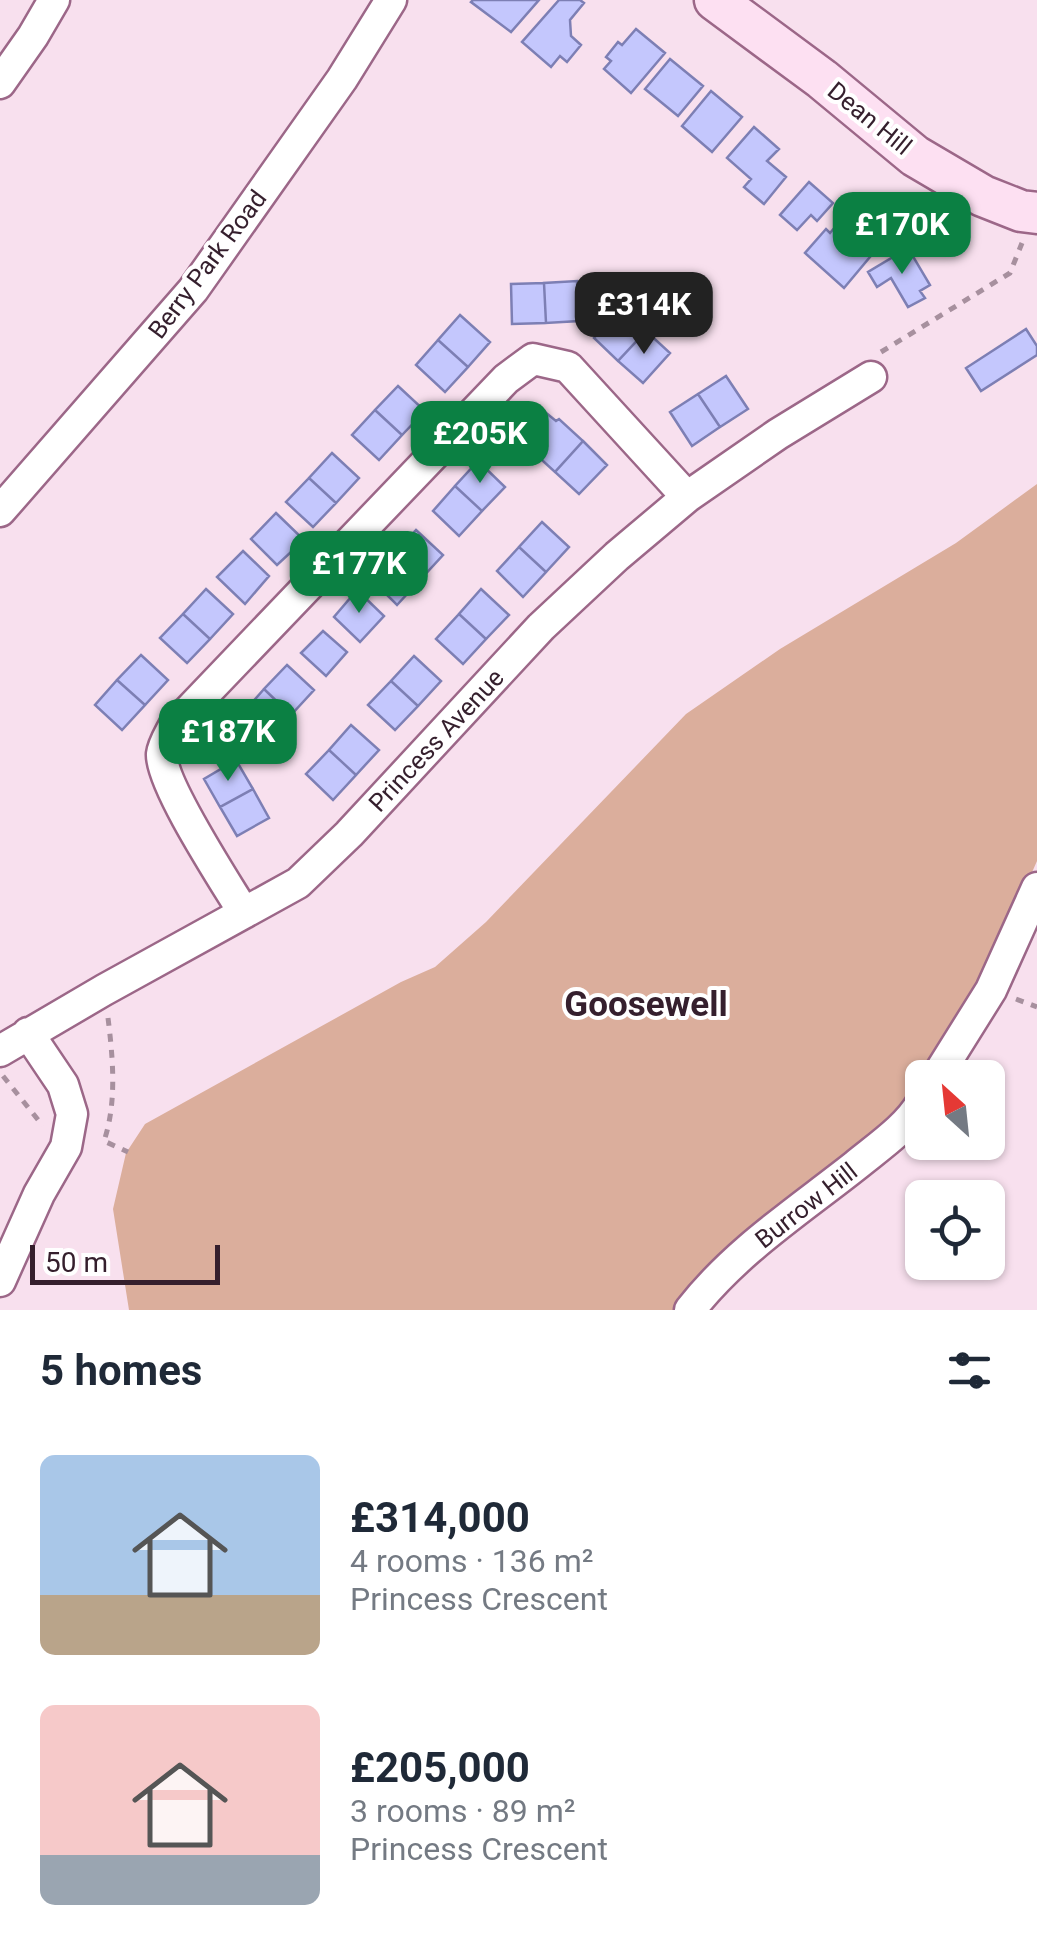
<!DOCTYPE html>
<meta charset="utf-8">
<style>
body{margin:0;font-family:Roboto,sans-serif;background:#f6f6f7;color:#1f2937;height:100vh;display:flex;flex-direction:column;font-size:38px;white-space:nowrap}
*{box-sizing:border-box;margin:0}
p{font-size:32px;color:#747a83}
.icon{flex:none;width:55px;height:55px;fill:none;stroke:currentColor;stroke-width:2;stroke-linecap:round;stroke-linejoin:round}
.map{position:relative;height:1310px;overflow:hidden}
.details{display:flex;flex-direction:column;background:#fff;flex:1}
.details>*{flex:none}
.needle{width:65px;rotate:333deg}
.controls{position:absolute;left:905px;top:1060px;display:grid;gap:20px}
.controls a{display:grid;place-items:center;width:100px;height:100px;border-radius:15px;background:#fff;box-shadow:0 2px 8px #0004;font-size:50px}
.scale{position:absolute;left:30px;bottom:25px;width:190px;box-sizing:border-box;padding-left:10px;border:5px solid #351f2d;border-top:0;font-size:28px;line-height:35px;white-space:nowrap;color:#351f2d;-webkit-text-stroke:8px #fff;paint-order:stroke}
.price{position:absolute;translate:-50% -85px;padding:0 22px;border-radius:20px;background:#0b8043;color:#fff;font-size:32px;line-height:65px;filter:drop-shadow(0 2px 5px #0008)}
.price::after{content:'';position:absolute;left:50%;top:60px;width:30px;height:22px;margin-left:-15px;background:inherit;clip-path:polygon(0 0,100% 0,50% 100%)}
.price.current{background:#222;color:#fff}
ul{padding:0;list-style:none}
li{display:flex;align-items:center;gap:30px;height:250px;padding:0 40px}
li span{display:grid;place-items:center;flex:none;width:280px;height:200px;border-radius:15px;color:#555}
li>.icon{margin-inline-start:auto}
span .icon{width:120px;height:120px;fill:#fffc;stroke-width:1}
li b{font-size:42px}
h2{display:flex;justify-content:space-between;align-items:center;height:120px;padding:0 40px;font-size:42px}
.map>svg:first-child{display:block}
.green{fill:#dbae9c}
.building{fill:#c4c7fd;stroke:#7d7fb4;stroke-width:2.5}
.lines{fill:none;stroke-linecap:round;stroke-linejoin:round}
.street-casing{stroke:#9c6788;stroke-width:35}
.secondary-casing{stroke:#9c6788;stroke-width:45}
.path{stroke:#a7909e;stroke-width:5;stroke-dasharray:8 8;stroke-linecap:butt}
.street{stroke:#fff;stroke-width:30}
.secondary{stroke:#fde0f2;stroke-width:40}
.labels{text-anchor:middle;stroke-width:8;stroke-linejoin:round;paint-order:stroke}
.street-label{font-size:25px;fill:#351f2d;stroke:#fff}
.district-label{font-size:35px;font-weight:bold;fill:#351f2d;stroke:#fff}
</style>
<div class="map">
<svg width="1037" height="1310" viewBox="0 0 1037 1310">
<rect width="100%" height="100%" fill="#f8e0ee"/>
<path class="green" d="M1037,484V861L1007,929L954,1028L911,1103L680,1310H129L113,1209L126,1153L145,1124L401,982L435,967L486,922L686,714L780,649L956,543Z"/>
<path class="building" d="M473,0H539L511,32L471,2Z
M559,0H580L584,3L570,20L571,36L581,45L567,62L560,56L551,67L522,42Z
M636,29L665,53L631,93L604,69L611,61L606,57L618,42L622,45Z
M670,59L703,86L678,116L645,89Z
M711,91L742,117L712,152L682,126Z
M754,127L779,149L767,161L786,177L764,204L744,187L751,179L727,158Z
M809,182L833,203L817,221L811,215L797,230L780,215Z
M847,213L876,237L873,240L880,245L844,288L805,253L826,229L830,233Z
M908,248L930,285L920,291L925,298L908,307L891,278L877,287L868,272Z
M577,281L579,321L546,323L544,283Z
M544,283L546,323L512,324L511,284Z
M621,308L646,331L618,361L594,338Z
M460,315L490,342L468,367L438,340Z
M1026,329L1037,346V355L981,391L966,368Z
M646,331L670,353L643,383L618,361Z
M438,340L468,367L445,392L416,365Z
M726,376L748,409L720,427L698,394Z
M398,386L425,411L402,435L375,410Z
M698,394L720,427L692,446L670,412Z
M375,410L402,435L379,460L352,435Z
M545,412L556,421L559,419L583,441L555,472L531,450L530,452L518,441Z
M583,441L607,465L579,494L555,472Z
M332,453L359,478L336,503L309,478Z
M478,461L505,487L482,511L455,486Z
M309,478L336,503L313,527L286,502Z
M455,486L482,511L459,536L433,511Z
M276,513L304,540L277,565L251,539Z
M542,522L569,547L546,572L519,547Z
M416,530L443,555L420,580L393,555Z
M519,547L546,572L523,597L497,571Z
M243,551L269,576L245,604L217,577Z
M393,555L420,580L397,605L371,579Z
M206,589L233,614L210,639L183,614Z
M481,589L509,615L486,639L459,614Z
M357,590L384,616L360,642L334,617Z
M183,614L210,639L187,663L160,638Z
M459,614L486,639L463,664L436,639Z
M323,631L347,652L326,676L301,653Z
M141,655L168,680L145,705L117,680Z
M414,656L441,681L418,706L391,681Z
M287,665L314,690L291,715L264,689Z
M117,680L145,705L122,730L95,705Z
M391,681L418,706L395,730L368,705Z
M264,689L291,715L268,739L242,714Z
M351,725L379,750L356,775L329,750Z
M329,750L356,775L333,800L306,774Z
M236,760L253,789L220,807L204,779Z
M253,789L269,818L237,836L220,807Z"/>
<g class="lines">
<defs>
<path id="street" d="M0,83L33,36L54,0
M0,511L193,290L342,79L391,0
M244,913C226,883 160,783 162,754C163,745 170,734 174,726L506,379L533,359L568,367L687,497
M0,1051L104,990L298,883L349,834L541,627L617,556L687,497L778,434L871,377
M936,1078L991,990L1037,888
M0,1281L39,1194L66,1147L72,1114L63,1085L28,1033
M690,1310C735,1252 798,1211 855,1166C878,1147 907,1128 922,1102"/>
<path id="secondary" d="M715,0L822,79L915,156L983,196L1021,211L1037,213"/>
</defs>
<use href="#street" class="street-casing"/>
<use href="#secondary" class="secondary-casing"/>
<path class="path" d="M881,352L1010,273L1022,243
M1016,999L1037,1007
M108,1018C113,1058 117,1103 104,1141L128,1152
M3,1076L43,1126"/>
<use href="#street" class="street"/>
<use href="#secondary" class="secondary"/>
</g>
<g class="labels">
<g class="street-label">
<text transform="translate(870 118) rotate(39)" y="9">Dean Hill</text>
<text transform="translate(207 264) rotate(-53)" y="9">Berry Park Road</text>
<text transform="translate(436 740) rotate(-47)" y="9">Princess Avenue</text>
<text transform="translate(806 1205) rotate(-38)" y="9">Burrow Hill</text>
</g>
<g class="district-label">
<text x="646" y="1016">Goosewell</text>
</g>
</g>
</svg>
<div class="controls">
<a><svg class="needle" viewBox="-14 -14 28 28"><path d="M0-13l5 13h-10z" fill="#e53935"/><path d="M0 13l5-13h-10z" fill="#747a83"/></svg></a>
<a><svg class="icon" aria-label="locate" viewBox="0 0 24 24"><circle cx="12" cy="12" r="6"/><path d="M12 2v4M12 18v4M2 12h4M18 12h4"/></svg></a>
</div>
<div class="scale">50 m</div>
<b class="price" style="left:902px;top:277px">£170K</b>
<b class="price current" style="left:644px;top:357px">£314K</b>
<b class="price" style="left:480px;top:486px">£205K</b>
<b class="price" style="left:359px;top:616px">£177K</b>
<b class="price" style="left:228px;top:784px">£187K</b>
</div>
<section class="details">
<h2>5 homes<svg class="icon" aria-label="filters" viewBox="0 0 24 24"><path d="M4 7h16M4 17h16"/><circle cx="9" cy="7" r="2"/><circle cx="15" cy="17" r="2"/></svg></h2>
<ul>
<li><span style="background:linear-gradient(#a9c7e8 70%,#b9a48a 0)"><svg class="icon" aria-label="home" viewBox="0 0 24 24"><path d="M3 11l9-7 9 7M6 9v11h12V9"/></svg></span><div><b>£314,000</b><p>4 rooms · 136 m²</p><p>Princess Crescent</p></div></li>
<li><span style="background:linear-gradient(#f6c9c9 75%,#9aa5b1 0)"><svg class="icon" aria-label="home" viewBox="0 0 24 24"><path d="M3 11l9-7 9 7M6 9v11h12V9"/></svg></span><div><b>£205,000</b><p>3 rooms · 89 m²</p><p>Princess Crescent</p></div></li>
</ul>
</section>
